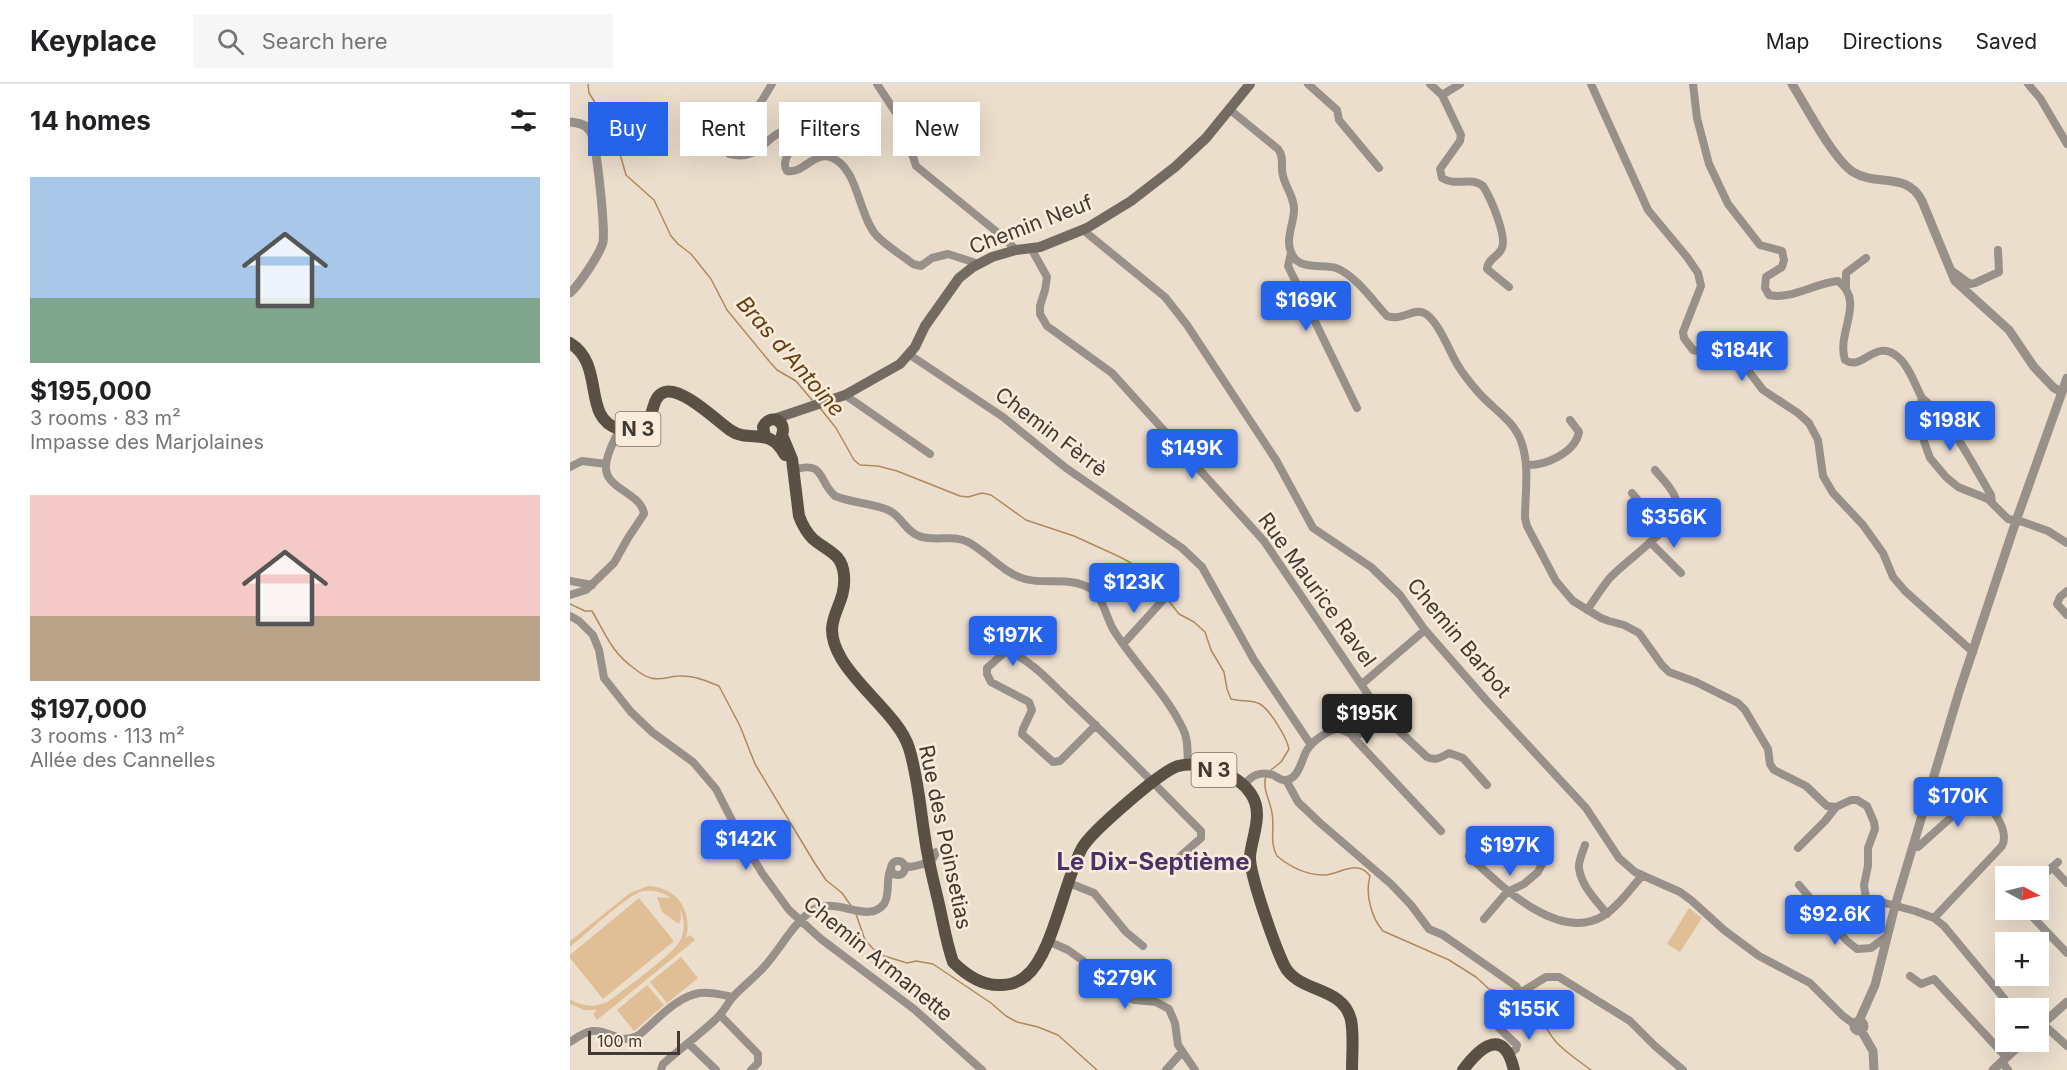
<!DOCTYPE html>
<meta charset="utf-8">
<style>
body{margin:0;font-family:Inter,sans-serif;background:#f6f6f6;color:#202124;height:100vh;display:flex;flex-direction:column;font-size:22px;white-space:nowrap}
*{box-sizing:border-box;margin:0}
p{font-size:20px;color:#757577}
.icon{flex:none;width:33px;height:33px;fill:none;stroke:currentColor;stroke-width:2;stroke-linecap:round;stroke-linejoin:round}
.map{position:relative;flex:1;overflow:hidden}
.side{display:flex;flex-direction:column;background:#fff;width:570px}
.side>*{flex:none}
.guide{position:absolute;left:18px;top:18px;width:570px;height:54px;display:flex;gap:12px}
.needle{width:39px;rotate:97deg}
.fabs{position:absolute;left:1425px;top:782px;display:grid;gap:12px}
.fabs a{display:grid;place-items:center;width:54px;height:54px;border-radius:0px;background:#fff;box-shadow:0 6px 24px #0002;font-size:30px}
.scale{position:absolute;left:18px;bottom:15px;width:92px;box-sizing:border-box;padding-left:6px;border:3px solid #403a33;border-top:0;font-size:16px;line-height:21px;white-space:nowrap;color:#403a33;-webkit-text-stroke:4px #faebda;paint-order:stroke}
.price{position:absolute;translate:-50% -51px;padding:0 14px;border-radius:6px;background:#2563eb;color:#fff;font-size:20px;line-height:39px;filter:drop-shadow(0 2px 3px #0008)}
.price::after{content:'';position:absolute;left:50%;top:36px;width:18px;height:14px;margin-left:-9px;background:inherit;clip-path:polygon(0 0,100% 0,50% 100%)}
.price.selected{background:#222;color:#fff}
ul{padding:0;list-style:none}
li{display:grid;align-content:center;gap:12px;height:318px;padding:0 30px}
li span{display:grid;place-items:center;height:186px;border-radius:0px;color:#555}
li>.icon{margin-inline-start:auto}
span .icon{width:108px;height:108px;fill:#fffc;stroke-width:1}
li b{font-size:26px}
h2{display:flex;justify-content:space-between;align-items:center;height:72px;padding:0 30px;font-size:26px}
.tag{padding:0 21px;border-radius:0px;background:#fff;box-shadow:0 6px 24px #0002;font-size:21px;line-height:54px}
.tag.selected{background:#2563eb;color:#fff}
header{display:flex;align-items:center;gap:36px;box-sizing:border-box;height:84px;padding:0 30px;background:#fff;border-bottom:2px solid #e0e0e0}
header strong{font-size:28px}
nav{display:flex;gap:33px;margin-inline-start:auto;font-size:21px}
.search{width:420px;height:54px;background:#f6f6f6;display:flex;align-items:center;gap:15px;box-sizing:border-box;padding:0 21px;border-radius:0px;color:#757577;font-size:22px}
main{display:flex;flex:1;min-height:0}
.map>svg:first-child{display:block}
.green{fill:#e0be96}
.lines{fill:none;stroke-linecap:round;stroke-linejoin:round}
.stream{stroke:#af895a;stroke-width:1.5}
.minor{stroke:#97918a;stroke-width:8}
.tertiary{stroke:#97918a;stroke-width:9}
.secondary{stroke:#736b61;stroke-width:10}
.primary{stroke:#5a5044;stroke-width:12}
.labels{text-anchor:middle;stroke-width:5;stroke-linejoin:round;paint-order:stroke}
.shield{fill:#faebda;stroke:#786f65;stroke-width:1.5}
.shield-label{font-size:20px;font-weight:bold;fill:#403a33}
.street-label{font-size:21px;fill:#403a33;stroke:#faebda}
.water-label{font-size:22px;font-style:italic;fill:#623f0b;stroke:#faebda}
.quarter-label{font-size:24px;font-weight:bold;fill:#49316c;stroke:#faebda}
</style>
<header>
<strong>Keyplace</strong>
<div class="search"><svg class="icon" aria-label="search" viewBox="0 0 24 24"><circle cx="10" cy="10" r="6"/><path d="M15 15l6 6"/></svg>Search here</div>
<nav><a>Map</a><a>Directions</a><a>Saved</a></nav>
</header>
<main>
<section class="side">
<h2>14 homes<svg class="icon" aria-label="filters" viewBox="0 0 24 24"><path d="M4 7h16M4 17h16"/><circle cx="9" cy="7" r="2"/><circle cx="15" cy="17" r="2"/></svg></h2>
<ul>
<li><span style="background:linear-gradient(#a9c7e8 65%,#7fa58c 0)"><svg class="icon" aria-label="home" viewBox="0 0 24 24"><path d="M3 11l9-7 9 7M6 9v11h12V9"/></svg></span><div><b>$195,000</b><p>3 rooms · 83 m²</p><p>Impasse des Marjolaines</p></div></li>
<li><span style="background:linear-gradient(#f6c9c9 65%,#b9a48a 0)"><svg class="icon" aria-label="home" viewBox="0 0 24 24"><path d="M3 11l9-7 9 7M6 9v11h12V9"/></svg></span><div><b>$197,000</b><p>3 rooms · 113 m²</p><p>Allée des Cannelles</p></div></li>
</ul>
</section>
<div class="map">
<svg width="1497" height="986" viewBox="0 0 1497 986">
<rect width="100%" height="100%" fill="#ecdecd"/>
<path class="green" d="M78,802C107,803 123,827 116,854L120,851L125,856L27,936L23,930L27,926H14L0,920V915C14,924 28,924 42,915C58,902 101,872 110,857C115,847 115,835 110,826L111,834L109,840L92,828L87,813L101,814C92,808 81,805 70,808C54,814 15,851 0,863V857L60,809Z
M69,814L104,857L33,915L0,874V871Z
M1119,824L1132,834L1110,868L1097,860Z
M111,873L128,894L97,919L80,898Z
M77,901L94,921L64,947L47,926Z"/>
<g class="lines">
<path class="stream" d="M18,0L19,9L44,49L56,91L84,116L101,152L108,160L121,170L141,195L157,226L199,277L207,286L226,297L242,316
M250,324L266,344L284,376L290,381L308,382L327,387L390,412L398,413L412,409L421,411L456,436L504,452L550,473L581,490L596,512
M598,516L609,530L624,538L635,548L641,566L654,588L657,605L661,615C671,618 682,615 690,620C700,626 717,654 719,665L711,678L701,686
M0,520L15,527H22C36,551 42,569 65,585C70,589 76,593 81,594C91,597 100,592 109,592C123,591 136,597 149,602L170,642L185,680L244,778L256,796L272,809L282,823
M696,692C692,705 700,716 702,729C705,743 699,758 707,772C719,782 734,790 751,791C767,793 786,773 800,792C795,810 801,833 813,847L879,876L906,893L919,905L936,909L946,915
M286,830L295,856L308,870L337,879L346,877L363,880L421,919L436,932L447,938L468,943L488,951L527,986
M950,917C971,925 974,945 987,959C998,970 1009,977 1021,986"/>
<path class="minor" d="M202,0L191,18L158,59L156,65L159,70C194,79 197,43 224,46L227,53C223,64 210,77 217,87C233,90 243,68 260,73C288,82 288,130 306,151C316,162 332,171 343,180L351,182L362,174L378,170L409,180
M307,0L332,38L346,82L433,153L446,166
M738,0L767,26L769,36L809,84
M860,0L872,11L891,51L890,57L870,85L872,94C886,103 900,92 913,102C920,113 939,155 931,166C926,174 918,175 917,185L939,203
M1021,0L1078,126L1117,173L1128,189L1131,202L1113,248L1114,254L1123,266L1160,275L1174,281L1193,306L1228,329L1239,339L1248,356L1253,392L1263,409L1293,441L1313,469L1323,493L1335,507L1403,568
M1123,0L1127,34L1139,80L1158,120L1190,161L1212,167L1214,176L1212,183L1196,193L1195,204L1199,211C1221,216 1245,199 1268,197C1296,218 1266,248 1275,276C1293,288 1305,253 1328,273C1339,282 1345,301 1352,314L1348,331L1351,349L1360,374L1376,393L1388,403L1418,415L1438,435L1453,438L1478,447L1497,459
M1458,0L1470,14L1497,60
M872,11L890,0
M659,25L708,65C715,74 710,82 713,92C716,104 725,115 724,127C723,143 714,157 723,172C730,186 754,180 766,184C784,190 804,218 817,232C832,238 845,222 856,230C869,239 879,266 887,280C893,290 901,300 909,309C923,325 944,337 951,357C960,381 955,409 955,434L957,442L986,497L1003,517L1031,534L1039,537L1054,541L1069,549L1092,581L1099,588L1126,598L1168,619L1175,626L1198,665L1200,680L1204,686L1236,702L1257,722L1266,723L1281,716H1287L1297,722L1304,738L1305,745L1298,764V782L1294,801L1296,814L1345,827L1364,834L1374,842L1442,924
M513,146L595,213L617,241L706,376L743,444L801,483L830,511L855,546L917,617L1016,724L1049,774L1065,788L1110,808L1121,816L1154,846L1189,872L1240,899L1273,932L1284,940
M461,164L477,193L475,206L470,222V230L477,242L542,289L694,457L812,631
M721,169L718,182L787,324
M1381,186L1400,200L1405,199L1429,188L1428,166
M1276,203V189L1296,174
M340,271L433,333L496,384L612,464L632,483L684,576L741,661
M275,311L360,370
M1352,314C1381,336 1402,379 1421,411L1422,418
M956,381C975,382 1005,369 1009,348L1000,336
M0,383L12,377L36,380
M222,386C256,376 247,396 265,412C282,419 301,419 318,426C331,431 335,447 349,452C364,458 383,450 398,458C417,468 433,489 455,495C476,501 501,492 521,505C533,513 536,533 543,545C564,580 595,607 613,645C619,656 617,669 618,681
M1062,409L1092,446
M1080,458L1111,489
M0,497L22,501
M1497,507L1490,513L1487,520L1497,531
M0,511L16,506L44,479L58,454L74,430C72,409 34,405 36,382C36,370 45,356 49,345
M1017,526C1024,516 1031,505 1039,495C1054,477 1106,445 1107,421C1107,409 1092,395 1085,386
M0,532L9,537L23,551L29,566L34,594L61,628L82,648L123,678L146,705L172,756L192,789L219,826L251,855L344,925L412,986
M553,560L594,515
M792,600L855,546
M526,641L490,677L483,678L452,650L453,645L462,626L459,618L421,598L417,590V584L434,569L438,567C462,577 480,598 499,616C544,658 587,703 631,747V754L605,777
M783,653L871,747
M716,696L728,718L749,738L821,800L841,821L859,845L873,851L946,902L950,909L948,916L927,939L929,944L947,961L946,965L939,970
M674,701C682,691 690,687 703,691C707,693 712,697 716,696C729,695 732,674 737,666C743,656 758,647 768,644L785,652L792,649L812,631L857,673C865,677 870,674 879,669L893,674L917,701
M1015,761C1013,768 1008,777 1009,784C1011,802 1027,817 1037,830
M1343,762L1348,763L1405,712C1420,718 1440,746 1432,762L1364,834
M1228,764L1255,737L1266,723
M899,772C930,801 988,859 1033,832C1048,823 1060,805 1072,792
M321 784a7 7 0 1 1 14 0a7 7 0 1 1-14 0Z
M337,782L340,783C352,780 362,781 366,768
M1482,783L1497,799
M1468,796L1488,778
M499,799L524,809L556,848L573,862
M1229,801L1277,857L1287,865L1301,864L1316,853
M1455,825L1497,869
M914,835L937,808L954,800L968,788L974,776L979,757
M478,857L498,866L512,876L550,911L565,916L586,918L599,925L605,939L608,961L625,986
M1340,892L1351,900L1364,895L1436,973
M950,909L976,893H989L1060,937L1085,962L1113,986
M150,931L188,970V979L181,986
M1473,940L1497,962
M0,958C6,954 14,948 22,947C41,945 48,962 69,951C86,937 107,912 130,909C141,908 153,911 163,913
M118,959L146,986
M1432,978L1438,986
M91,986L93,980C110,965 129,951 146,935C153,929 157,920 163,913C172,903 183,895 193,884C209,867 222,841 240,828C264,809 297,842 314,820C321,809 315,795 321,784
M596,986L612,968"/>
<path class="tertiary" d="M1222,0C1236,22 1263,75 1283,88C1307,103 1337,87 1352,117L1385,197L1439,246L1464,283L1484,304L1492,308
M0,38C8,39 16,40 20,47C27,57 35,145 33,158C30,170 9,201 0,209
M1289,937L1305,901L1325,822L1389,608L1446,437L1497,294
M1284 942a5 5 0 1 1 10 0a5 5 0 1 1-10 0Z
M1468,944L1497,918
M1291,946L1303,967L1304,986
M1423,986L1454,957"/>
<path class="secondary" d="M204,335L275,311L330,280L345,263L355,242L389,194L403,183L422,173L446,166L470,163L517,144L561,117L605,83L636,54L680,0"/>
<path class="primary" d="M0,259C36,281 11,334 49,345C92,357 74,314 95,308C112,303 146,336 160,346C180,360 199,341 215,371
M212,351L222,375L229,432C232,440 237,449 243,455C257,467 272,469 274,491C277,526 248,534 271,574C287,603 330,634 339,664C348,693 350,724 355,754C358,778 365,802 370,825C374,843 377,861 383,878C396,891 413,902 431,901C440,901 449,898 456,892C483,870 494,797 512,764C521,748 591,687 608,682C632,676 668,690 681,710C694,729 682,752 680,772C679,790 705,862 714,881C728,910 773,901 781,936C784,951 782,970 782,986
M195,352L193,343C200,329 217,336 212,351
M893,986C911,962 934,943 944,986"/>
</g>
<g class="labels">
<g class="shield">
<rect x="45.5" y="328" width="45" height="34" rx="4.5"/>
<rect x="621.5" y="669" width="45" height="34" rx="4.5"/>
</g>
<g class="shield-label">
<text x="68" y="352">N 3</text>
<text x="644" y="693">N 3</text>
</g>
<g class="street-label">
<text transform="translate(461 141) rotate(-21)" y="7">Chemin Neuf</text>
<text transform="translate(481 348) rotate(37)" y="7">Chemin Fèrrè</text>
<text transform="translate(747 506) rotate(54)" y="7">Rue Maurice Ravel</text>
<text transform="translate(889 554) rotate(50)" y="7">Chemin Barbot</text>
<text transform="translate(375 753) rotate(78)" y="7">Rue des Poinsetias</text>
<text transform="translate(308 875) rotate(39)" y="7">Chemin Armanette</text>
</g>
<g class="water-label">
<text transform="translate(221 272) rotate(49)" y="8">Bras d'Antoine</text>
</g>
<g class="quarter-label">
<text x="583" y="786">Le Dix-Septième</text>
</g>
</g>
</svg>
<div class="fabs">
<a><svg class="needle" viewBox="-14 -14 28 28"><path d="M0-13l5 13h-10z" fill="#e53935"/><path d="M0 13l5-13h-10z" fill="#757577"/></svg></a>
<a>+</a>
<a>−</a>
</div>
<div class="scale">100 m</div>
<b class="price" style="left:736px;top:248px">$169K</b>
<b class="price" style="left:1172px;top:298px">$184K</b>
<b class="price" style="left:1380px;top:368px">$198K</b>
<b class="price" style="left:622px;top:396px">$149K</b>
<b class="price" style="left:1104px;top:465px">$356K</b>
<b class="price" style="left:564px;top:530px">$123K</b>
<b class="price" style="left:443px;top:583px">$197K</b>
<b class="price selected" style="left:797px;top:661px">$195K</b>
<b class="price" style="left:1388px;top:744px">$170K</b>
<b class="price" style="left:176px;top:787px">$142K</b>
<b class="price" style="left:940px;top:793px">$197K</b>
<b class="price" style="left:1265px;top:862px">$92.6K</b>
<b class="price" style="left:555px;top:926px">$279K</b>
<b class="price" style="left:959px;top:957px">$155K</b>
<div class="guide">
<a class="tag selected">Buy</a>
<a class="tag">Rent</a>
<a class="tag">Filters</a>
<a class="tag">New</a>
</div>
</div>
</main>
